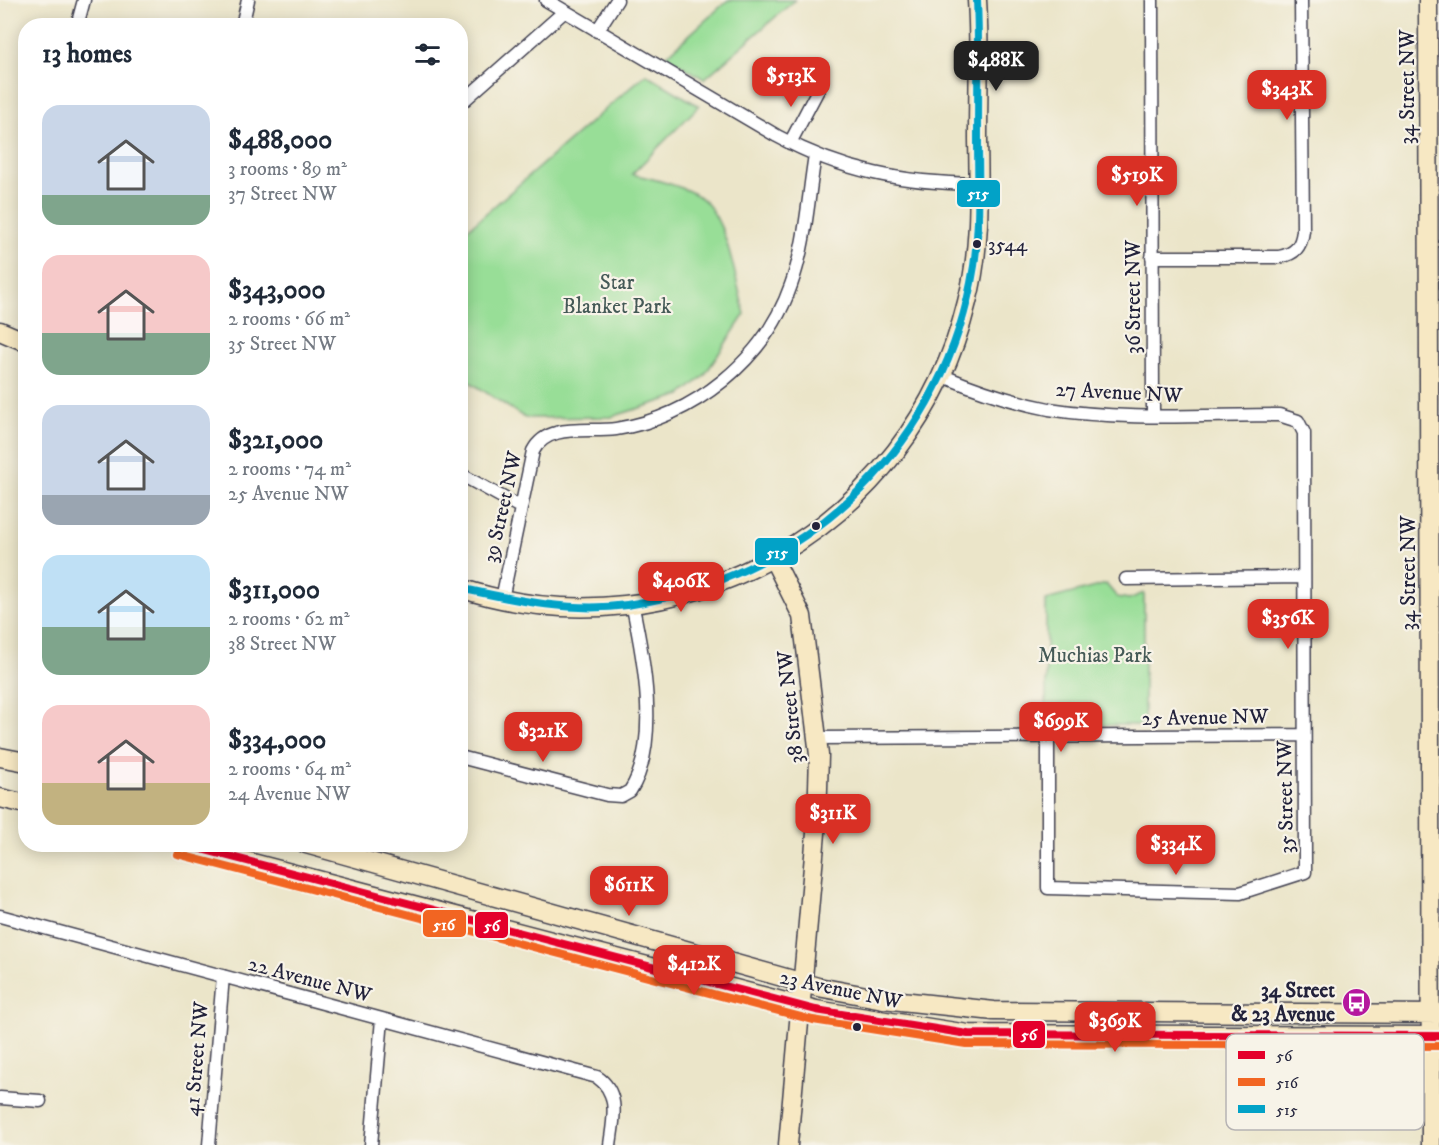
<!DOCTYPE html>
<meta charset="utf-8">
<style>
body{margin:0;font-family:"IM FELL DW Pica",serif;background:#f2f2f3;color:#1f2937;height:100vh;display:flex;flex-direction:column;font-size:22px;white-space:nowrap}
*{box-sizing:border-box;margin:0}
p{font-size:20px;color:#747a83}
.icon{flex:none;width:33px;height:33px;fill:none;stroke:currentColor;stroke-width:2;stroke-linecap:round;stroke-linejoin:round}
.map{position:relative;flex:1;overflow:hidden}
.panel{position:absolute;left:18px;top:18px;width:450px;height:834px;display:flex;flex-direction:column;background:#fff;border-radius:24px;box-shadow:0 3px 15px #0003}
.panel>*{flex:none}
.price{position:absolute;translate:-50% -51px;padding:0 14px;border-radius:12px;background:#d93025;color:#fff;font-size:20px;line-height:39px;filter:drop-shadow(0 2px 3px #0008)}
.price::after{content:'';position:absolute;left:50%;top:36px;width:18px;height:14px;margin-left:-9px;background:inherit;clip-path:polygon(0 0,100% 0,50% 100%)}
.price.active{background:#222;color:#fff}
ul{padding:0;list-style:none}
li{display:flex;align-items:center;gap:18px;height:150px;padding:0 24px}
li span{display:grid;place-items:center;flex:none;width:168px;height:120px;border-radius:18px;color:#555}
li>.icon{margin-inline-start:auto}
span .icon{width:72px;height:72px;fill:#fffc;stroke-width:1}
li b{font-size:26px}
h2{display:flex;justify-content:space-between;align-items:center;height:72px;padding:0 24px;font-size:26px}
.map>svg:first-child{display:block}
.green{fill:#98de97;stroke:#5d8069;stroke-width:1.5}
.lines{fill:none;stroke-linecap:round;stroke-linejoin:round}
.street-casing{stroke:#403f50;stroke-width:15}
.secondary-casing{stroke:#403f50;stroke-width:21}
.street{stroke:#fff;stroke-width:12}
.secondary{stroke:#f7e8c3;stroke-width:18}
.bus-1-casing{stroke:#f7f3e8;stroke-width:12}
.bus-2-casing{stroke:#f7f3e8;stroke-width:12}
.bus-3-casing{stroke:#f7f3e8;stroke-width:12}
.bus-1{stroke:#e4002b;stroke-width:8}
.bus-2{stroke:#f26522;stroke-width:8}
.bus-3{stroke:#02a2c7;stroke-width:8}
.bus-dot{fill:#22223b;stroke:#f7f3e8;stroke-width:2}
.labels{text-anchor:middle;stroke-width:4.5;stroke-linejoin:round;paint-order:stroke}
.bus-label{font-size:20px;fill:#22223b;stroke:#f7f3e8;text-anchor:start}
.street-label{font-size:21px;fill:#22223b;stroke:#f7f3e8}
.park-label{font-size:21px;fill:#455a57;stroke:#f7f3e8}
.poi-label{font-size:21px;font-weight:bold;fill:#22223b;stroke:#f7f3e8;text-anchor:end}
.key{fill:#f7f3e8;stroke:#b7b4b4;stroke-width:1.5}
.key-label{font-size:16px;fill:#22223b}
.line-badge{stroke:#f7f3e8;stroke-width:2}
.badge-label{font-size:16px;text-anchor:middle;font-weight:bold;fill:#fff}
</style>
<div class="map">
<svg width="1439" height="1145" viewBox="0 0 1439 1145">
<rect width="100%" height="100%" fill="#f7f3e8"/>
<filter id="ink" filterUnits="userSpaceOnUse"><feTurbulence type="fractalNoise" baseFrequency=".0167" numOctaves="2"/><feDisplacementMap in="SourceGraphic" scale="12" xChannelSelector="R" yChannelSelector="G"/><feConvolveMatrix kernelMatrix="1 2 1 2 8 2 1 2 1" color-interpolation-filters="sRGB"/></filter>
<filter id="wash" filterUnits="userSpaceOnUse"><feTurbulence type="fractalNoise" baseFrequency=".008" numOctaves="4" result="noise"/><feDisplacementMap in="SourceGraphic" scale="24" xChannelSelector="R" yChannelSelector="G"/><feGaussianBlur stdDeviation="1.35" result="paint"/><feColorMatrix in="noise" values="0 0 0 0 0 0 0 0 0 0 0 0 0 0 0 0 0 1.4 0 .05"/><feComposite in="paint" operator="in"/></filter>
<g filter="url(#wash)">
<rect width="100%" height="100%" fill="#ebe5c9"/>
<path class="green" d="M728,0H795L704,79L666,56Z
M646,74L699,106L632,174C650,178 692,188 705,201C729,227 735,280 745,314L704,376L681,395L611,417L525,418L461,376V235Z
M1106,584L1117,597L1129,599L1144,593V725H1046V600Z"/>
</g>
<g filter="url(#ink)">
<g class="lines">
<defs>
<path id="street" d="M546,0L777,136C843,172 904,183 978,184
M1152,0L1153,414
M77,26L84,0
M242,26L248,0
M597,31L617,0
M460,104L565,11
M790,143L819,88
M1152,257H1279C1295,254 1301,247 1303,231L1301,0
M943,376C977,390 1012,402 1049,409C1124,421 1204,415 1279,415L1298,421L1304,433L1305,872L1240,893L1048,888V738
M460,474L520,507
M1126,579L1303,577
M502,599L533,451C548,422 588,433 616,429C694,417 765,360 791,285C806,244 808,198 815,155
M818,738L1303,735
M460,757L607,795L621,796L630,791C661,744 643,654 632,603
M0,916L597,1077C621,1093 613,1121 610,1145
M0,1098L40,1101
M209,1145L223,976
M371,1145L382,1019"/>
<path id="secondary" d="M1428,0L1431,1145
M0,331L26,342
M773,558L802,616L819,755L817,822L788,1145
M460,588C681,660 913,525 967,302C981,249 979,194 978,139C978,93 980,46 977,0
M0,757L26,762
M0,798L26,804
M180,844L816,1010L968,1034L1439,1036
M306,844L818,987L883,999L994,1011L1439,1014"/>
</defs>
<use href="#street" class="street-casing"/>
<use href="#secondary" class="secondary-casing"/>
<use href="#street" class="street"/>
<use href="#secondary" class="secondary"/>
<defs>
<path id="bus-1" d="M182,844L816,1010L968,1034L1439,1036"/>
<path id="bus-2" d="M177,854L813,1020L966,1044L1439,1046"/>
<path id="bus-3" d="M460,588C515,600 571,613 627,605C799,579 937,455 971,283C981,235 978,187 978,139C978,93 979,46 977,0"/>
</defs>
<use href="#bus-1" class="bus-1-casing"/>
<use href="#bus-2" class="bus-2-casing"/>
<use href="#bus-3" class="bus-3-casing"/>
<use href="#bus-1" class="bus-1"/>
<use href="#bus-2" class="bus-2"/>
<use href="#bus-3" class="bus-3"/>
</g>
</g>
<defs>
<symbol id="bus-disc" viewBox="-11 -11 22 22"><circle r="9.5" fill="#b5179e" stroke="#f7f3e8"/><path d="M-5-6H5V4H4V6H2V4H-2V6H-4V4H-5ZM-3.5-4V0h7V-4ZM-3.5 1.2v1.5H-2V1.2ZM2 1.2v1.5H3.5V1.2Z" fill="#fff"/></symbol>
</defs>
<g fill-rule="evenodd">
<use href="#bus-disc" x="1340" y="986" width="33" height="33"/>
</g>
<g class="bus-dot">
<circle cx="977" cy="244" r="5"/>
<circle cx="816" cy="526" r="5"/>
<circle cx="857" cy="1027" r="5"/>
</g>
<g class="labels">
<g class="bus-label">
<text x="988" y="251">3544</text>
</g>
<g class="street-label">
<text transform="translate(1407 87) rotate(-90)" y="7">34 Street NW</text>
<text transform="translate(1133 297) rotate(-90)" y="7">36 Street NW</text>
<text transform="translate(1119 392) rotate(3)" y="7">27 Avenue NW</text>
<text transform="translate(502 507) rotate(-77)" y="7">39 Street NW</text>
<text transform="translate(1408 573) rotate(-90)" y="7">34 Street NW</text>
<text transform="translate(790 707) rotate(-96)" y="7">38 Street NW</text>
<text transform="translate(1205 717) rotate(-1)" y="7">25 Avenue NW</text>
<text transform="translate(1285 797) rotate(-91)" y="7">35 Street NW</text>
<text transform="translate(310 979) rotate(15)" y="7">22 Avenue NW</text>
<text transform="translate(841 989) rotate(12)" y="7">23 Avenue NW</text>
<text transform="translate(196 1059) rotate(-85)" y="7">41 Street NW</text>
</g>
<g class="park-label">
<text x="617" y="289">Star<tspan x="617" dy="24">Blanket Park</tspan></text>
<text x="1095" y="662">Muchias Park</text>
</g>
<g class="poi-label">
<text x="1335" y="997">34 Street<tspan x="1335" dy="24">&amp; 23 Avenue</tspan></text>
</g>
</g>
<rect x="1226" y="1034" width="198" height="96" rx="9" class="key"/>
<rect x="1238" y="1051" width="27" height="8" fill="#e4002b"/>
<rect x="1238" y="1078" width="27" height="8" fill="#f26522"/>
<rect x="1238" y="1105" width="27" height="8" fill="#02a2c7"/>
<g class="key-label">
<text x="1276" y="1061">56</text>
<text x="1276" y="1088">516</text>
<text x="1276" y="1115">515</text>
</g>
<g class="line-badge">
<rect x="956" y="179" width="45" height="29" rx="6" fill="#02a2c7"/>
<rect x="754" y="537" width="45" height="29" rx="6" fill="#02a2c7"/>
<rect x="422" y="909" width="45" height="29" rx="6" fill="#f26522"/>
<rect x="474" y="911" width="35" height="28" rx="6" fill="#e4002b"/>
<rect x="1012" y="1020" width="34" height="29" rx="6" fill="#e4002b"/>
</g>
<g class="badge-label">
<text x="978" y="199">515</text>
<text x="777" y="558">515</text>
<text x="444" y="930">516</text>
<text x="492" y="931">56</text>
<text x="1029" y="1040">56</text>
</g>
</svg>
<b class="price active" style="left:996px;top:92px">$488K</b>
<b class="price" style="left:791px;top:108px">$513K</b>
<b class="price" style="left:1287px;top:121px">$343K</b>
<b class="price" style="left:1137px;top:207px">$519K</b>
<b class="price" style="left:681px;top:613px">$406K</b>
<b class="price" style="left:1288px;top:650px">$356K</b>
<b class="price" style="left:1061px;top:753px">$699K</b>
<b class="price" style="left:543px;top:763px">$321K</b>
<b class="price" style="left:833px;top:845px">$311K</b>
<b class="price" style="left:1176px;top:876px">$334K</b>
<b class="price" style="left:629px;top:917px">$611K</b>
<b class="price" style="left:694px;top:996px">$412K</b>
<b class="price" style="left:1115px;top:1053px">$369K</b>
<section class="panel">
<h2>13 homes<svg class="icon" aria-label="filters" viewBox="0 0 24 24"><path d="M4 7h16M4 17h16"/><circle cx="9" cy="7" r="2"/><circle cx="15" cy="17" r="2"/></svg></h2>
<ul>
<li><span style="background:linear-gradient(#c9d6e8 75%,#7fa58c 0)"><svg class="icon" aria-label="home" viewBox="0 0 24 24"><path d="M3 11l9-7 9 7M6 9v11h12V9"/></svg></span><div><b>$488,000</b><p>3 rooms · 89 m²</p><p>37 Street NW</p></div></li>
<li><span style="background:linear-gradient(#f6c9c9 65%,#7fa58c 0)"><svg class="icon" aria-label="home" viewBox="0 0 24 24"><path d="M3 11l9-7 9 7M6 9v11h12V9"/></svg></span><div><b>$343,000</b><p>2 rooms · 66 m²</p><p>35 Street NW</p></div></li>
<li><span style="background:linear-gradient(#c9d6e8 75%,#9aa5b1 0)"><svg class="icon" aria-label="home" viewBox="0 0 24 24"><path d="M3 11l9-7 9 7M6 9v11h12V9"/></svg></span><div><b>$321,000</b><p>2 rooms · 74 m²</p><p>25 Avenue NW</p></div></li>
<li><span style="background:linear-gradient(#bfe0f5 60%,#7fa58c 0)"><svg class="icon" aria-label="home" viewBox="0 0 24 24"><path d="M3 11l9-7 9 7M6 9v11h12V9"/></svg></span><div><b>$311,000</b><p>2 rooms · 62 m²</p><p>38 Street NW</p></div></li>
<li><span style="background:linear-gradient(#f6c9c9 65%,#c2b280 0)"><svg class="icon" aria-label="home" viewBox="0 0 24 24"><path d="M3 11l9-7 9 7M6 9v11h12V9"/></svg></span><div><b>$334,000</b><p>2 rooms · 64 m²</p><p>24 Avenue NW</p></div></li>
</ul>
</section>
</div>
